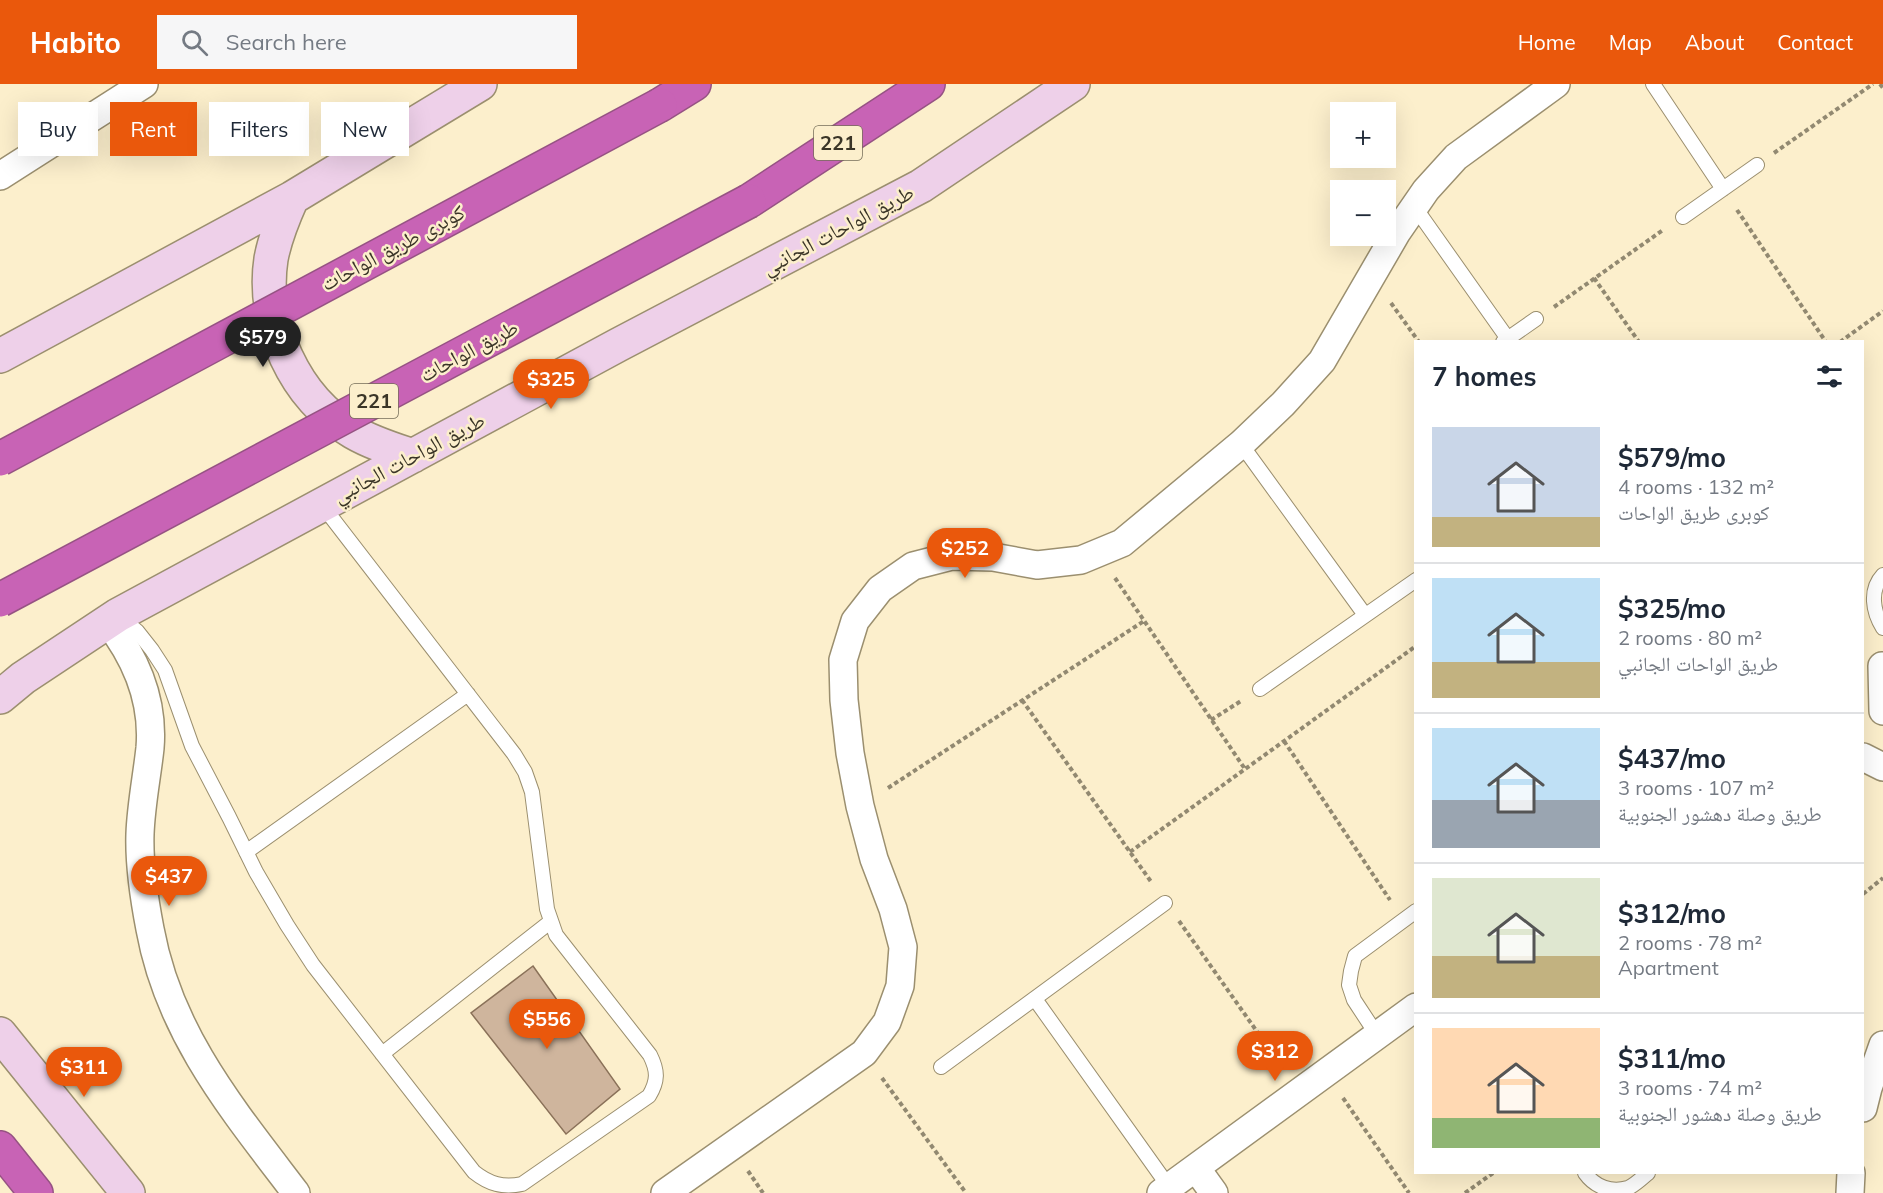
<!DOCTYPE html>
<meta charset="utf-8">
<style>
body{margin:0;font-family:Mulish,"Noto Naskh Arabic",sans-serif;background:#f6f6f7;color:#1f2937;height:100vh;display:flex;flex-direction:column;font-size:22px;white-space:nowrap}
*{box-sizing:border-box;margin:0}
p{font-size:20px;color:#747a83}
.icon{flex:none;width:33px;height:33px;fill:none;stroke:currentColor;stroke-width:2;stroke-linecap:round;stroke-linejoin:round}
.map{position:relative;flex:1;overflow:hidden}
.details{position:absolute;left:1414px;top:256px;width:450px;height:834px;display:flex;flex-direction:column;background:#fff;border-radius:0px;box-shadow:0 6px 24px #0002}
.details>*{flex:none}
.banner{position:absolute;left:18px;top:18px;width:570px;height:54px;display:flex;gap:12px}
.buttons{position:absolute;left:1330px;top:18px;display:grid;gap:12px}
.buttons a{display:grid;place-items:center;width:66px;height:66px;border-radius:0px;background:#fff;box-shadow:0 6px 24px #0002;font-size:30px}
.price{position:absolute;translate:-50% -51px;padding:0 14px;border-radius:21px;background:#ea580c;color:#fff;font-size:20px;line-height:39px;filter:drop-shadow(0 2px 3px #0008)}
.price::after{content:'';position:absolute;left:50%;top:36px;width:18px;height:14px;margin-left:-9px;background:inherit;clip-path:polygon(0 0,100% 0,50% 100%)}
.price.active{background:#222;color:#fff}
ul{padding:0;list-style:none}
li{display:flex;align-items:center;gap:18px;height:150px;padding:0 18px}
li+li{border-top:2px solid #e0e1e3}
li span{display:grid;place-items:center;flex:none;width:168px;height:120px;border-radius:0px;color:#555}
li>.icon{margin-inline-start:auto}
span .icon{width:72px;height:72px;fill:#fffc;stroke-width:1}
li b{font-size:26px}
h2{display:flex;justify-content:space-between;align-items:center;height:72px;padding:0 18px;font-size:26px}
.chip{padding:0 21px;border-radius:0px;background:#fff;box-shadow:0 6px 24px #0002;font-size:21px;line-height:54px}
.chip.active{background:#ea580c;color:#fff}
header{display:flex;align-items:center;gap:36px;box-sizing:border-box;height:84px;padding:0 30px;background:#ea580c;color:#fff}
header strong{font-size:28px}
nav{display:flex;gap:33px;margin-inline-start:auto;font-size:21px}
.search{width:420px;height:54px;background:#f6f6f7;display:flex;align-items:center;gap:15px;box-sizing:border-box;padding:0 21px;border-radius:0px;color:#747a83;font-size:22px}
.map>svg:first-child{display:block}
.building{fill:#cfb59d;stroke:#8a7159;stroke-width:1.5}
.lines{fill:none;stroke-linecap:round;stroke-linejoin:round}
.lane-casing{stroke:#9b8f6f;stroke-width:16}
.street-casing{stroke:#9b8f6f;stroke-width:30}
.secondary-casing{stroke:#9b8f6f;stroke-width:36}
.highway-casing{stroke:#965383;stroke-width:36}
.path{stroke:#928971;stroke-width:4;stroke-dasharray:4.5 3;stroke-linecap:butt}
.lane{stroke:#fff;stroke-width:14}
.street{stroke:#fff;stroke-width:27}
.secondary{stroke:#eed0e9;stroke-width:33}
.highway{stroke:#c863b5;stroke-width:33}
.highway-bridge-casing{stroke:#965383;stroke-width:36;stroke-linecap:butt}
.highway-bridge{stroke:#c863b5;stroke-width:33}
.labels{text-anchor:middle;stroke-width:5;stroke-linejoin:round;paint-order:stroke}
.shield{fill:#fcefcc;stroke:#746d58;stroke-width:1.5}
.shield-label{font-size:20px;font-weight:bold;fill:#3a3527}
.street-label{font-size:21px;fill:#3a3527;stroke:#fcefcc}
</style>
<header>
<strong>Habito</strong>
<div class="search"><svg class="icon" aria-label="search" viewBox="0 0 24 24"><circle cx="10" cy="10" r="6"/><path d="M15 15l6 6"/></svg>Search here</div>
<nav><a>Home</a><a>Map</a><a>About</a><a>Contact</a></nav>
</header>
<div class="map">
<svg width="1883" height="1109" viewBox="0 0 1883 1109">
<rect width="100%" height="100%" fill="#fcefcc"/>
<path class="building" d="M533,882L620,1005L566,1050L471,929Z"/>
<g class="lines">
<defs>
<path id="lane" d="M1653,0L1723,105
M1414,122L1508,255
M1683,133L1757,81
M1503,258L1536,235
M1241,360L1365,531
M1883,491C1869,506 1873,528 1883,544
M118,531L137,547L152,566L165,586L192,662L229,733L256,788L287,841L313,881L474,1088C489,1100 503,1104 522,1100L649,1012C658,997 658,987 650,971L556,851L547,825L532,708L525,688L514,670L322,421
M1260,605L1416,496
M246,768L468,610
M1035,915L1169,1103
M1377,951L1354,916L1349,901L1351,887L1355,872L1416,827
M382,970L550,838
M941,983L1165,819
M1585,1089C1595,1103 1611,1109 1628,1104C1635,1101 1642,1094 1648,1089"/>
<path id="street" d="M0,92L144,0
M107,537C136,574 154,616 150,664C147,692 141,721 140,750C139,781 144,814 150,845C169,950 233,1026 296,1109
M1882,582L1883,627
M1863,673L1883,683
M1863,1024L1868,1004L1883,961
M1196,1084L1214,1109
M665,1109L864,969L887,938L900,902L903,863L893,825L874,775L860,722L850,669L844,616L843,576L855,537L880,505L913,482L952,472L993,473L1037,481L1081,476L1122,459L1241,360L1283,320L1322,277L1397,148L1426,106L1456,73L1556,0
M1161,1109L1416,923
M1850,1109L1851,1089"/>
<path id="secondary" d="M292,114C283,134 275,153 271,175C261,240 295,315 353,348C372,359 392,365 413,372
M0,272L292,114L480,0
M0,613L23,594L118,531L618,261L921,102L1073,0
M0,950L128,1109"/>
<path id="highway" d="M660,21L694,0
M749,117L928,0
M0,1064L36,1109"/>
</defs>
<use href="#lane" class="lane-casing"/>
<use href="#street" class="street-casing"/>
<use href="#secondary" class="secondary-casing"/>
<use href="#highway" class="highway-casing"/>
<path class="path" d="M1880,0L1883,4
M1774,69L1873,0
M1737,126L1826,258
M1594,194L1639,258
M1391,219L1419,258
M1554,223L1663,146
M1840,258L1883,227
M1115,494L1245,685
M1022,616L1152,799
M1211,636L1241,617
M1284,657L1390,816
M888,704L1144,537
M1130,768L1416,562
M1863,810L1883,794
M1179,837L1282,983
M882,994L966,1109
M1343,1014L1409,1109
M748,1087L763,1109
M1465,1109L1493,1089"/>
<use href="#lane" class="lane"/>
<use href="#street" class="street"/>
<use href="#secondary" class="secondary"/>
<use href="#highway" class="highway"/>
<defs>
<path id="highway-bridge" d="M0,375L660,21
M0,516L749,117"/>
</defs>
<use href="#highway-bridge" class="highway-bridge-casing"/>
<use href="#highway-bridge" class="highway-bridge"/>
</g>
<g class="labels">
<g class="shield">
<rect x="814" y="42" width="48" height="34" rx="4.5"/>
<rect x="350" y="300" width="48" height="34" rx="4.5"/>
</g>
<g class="shield-label">
<text x="838" y="66">221</text>
<text x="374" y="324">221</text>
</g>
<g class="street-label">
<text transform="translate(838 146) rotate(-28)" y="7">طريق الواحات الجانبي</text>
<text transform="translate(393 164) rotate(-28)" y="7">كوبرى طريق الواحات</text>
<text transform="translate(469 267) rotate(-28)" y="7">طريق الواحات</text>
<text transform="translate(409 374) rotate(-28)" y="7">طريق الواحات الجانبي</text>
</g>
</g>
</svg>
<div class="buttons">
<a>+</a>
<a>−</a>
</div>
<b class="price active" style="left:263px;top:284px">$579</b>
<b class="price" style="left:551px;top:326px">$325</b>
<b class="price" style="left:965px;top:495px">$252</b>
<b class="price" style="left:169px;top:823px">$437</b>
<b class="price" style="left:547px;top:966px">$556</b>
<b class="price" style="left:1275px;top:998px">$312</b>
<b class="price" style="left:84px;top:1014px">$311</b>
<div class="banner">
<a class="chip">Buy</a>
<a class="chip active">Rent</a>
<a class="chip">Filters</a>
<a class="chip">New</a>
</div>
<section class="details">
<h2>7 homes<svg class="icon" aria-label="filters" viewBox="0 0 24 24"><path d="M4 7h16M4 17h16"/><circle cx="9" cy="7" r="2"/><circle cx="15" cy="17" r="2"/></svg></h2>
<ul>
<li><span style="background:linear-gradient(#c9d6e8 75%,#c2b280 0)"><svg class="icon" aria-label="home" viewBox="0 0 24 24"><path d="M3 11l9-7 9 7M6 9v11h12V9"/></svg></span><div><b>$579/mo</b><p>4 rooms · 132 m²</p><p>كوبرى طريق الواحات</p></div></li>
<li><span style="background:linear-gradient(#bfe0f5 70%,#c2b280 0)"><svg class="icon" aria-label="home" viewBox="0 0 24 24"><path d="M3 11l9-7 9 7M6 9v11h12V9"/></svg></span><div><b>$325/mo</b><p>2 rooms · 80 m²</p><p>طريق الواحات الجانبي</p></div></li>
<li><span style="background:linear-gradient(#bfe0f5 60%,#9aa5b1 0)"><svg class="icon" aria-label="home" viewBox="0 0 24 24"><path d="M3 11l9-7 9 7M6 9v11h12V9"/></svg></span><div><b>$437/mo</b><p>3 rooms · 107 m²</p><p>طريق وصلة دهشور الجنوبية</p></div></li>
<li><span style="background:linear-gradient(#dfe7d0 65%,#c2b280 0)"><svg class="icon" aria-label="home" viewBox="0 0 24 24"><path d="M3 11l9-7 9 7M6 9v11h12V9"/></svg></span><div><b>$312/mo</b><p>2 rooms · 78 m²</p><p>Apartment</p></div></li>
<li><span style="background:linear-gradient(#ffd9b3 75%,#8fb573 0)"><svg class="icon" aria-label="home" viewBox="0 0 24 24"><path d="M3 11l9-7 9 7M6 9v11h12V9"/></svg></span><div><b>$311/mo</b><p>3 rooms · 74 m²</p><p>طريق وصلة دهشور الجنوبية</p></div></li>
</ul>
</section>
</div>
